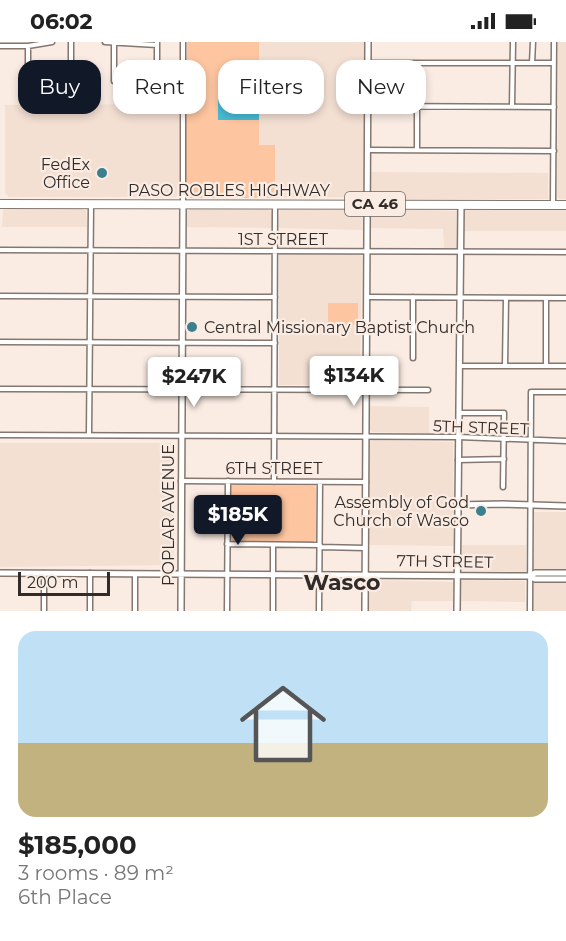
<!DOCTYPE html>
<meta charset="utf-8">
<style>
body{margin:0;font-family:Montserrat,sans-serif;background:#f2f2f2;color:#222;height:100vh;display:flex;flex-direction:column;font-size:22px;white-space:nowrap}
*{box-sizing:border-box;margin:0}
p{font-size:20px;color:#767676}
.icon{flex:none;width:33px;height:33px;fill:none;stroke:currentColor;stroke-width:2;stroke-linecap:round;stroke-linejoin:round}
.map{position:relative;height:569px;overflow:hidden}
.panel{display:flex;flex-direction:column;background:#fff;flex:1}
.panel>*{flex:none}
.guide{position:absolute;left:18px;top:18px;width:531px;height:54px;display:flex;gap:12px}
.scale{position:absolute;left:18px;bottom:15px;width:92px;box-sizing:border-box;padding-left:6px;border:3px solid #312c29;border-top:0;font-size:16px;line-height:21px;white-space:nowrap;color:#312c29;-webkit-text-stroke:4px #faece3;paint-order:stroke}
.price{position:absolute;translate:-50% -51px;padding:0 14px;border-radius:6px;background:#fff;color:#222;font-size:20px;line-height:39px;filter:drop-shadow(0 2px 3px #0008)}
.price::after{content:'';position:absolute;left:50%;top:36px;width:18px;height:14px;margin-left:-9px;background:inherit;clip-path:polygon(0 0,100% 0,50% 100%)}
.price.selected{background:#111827;color:#fff}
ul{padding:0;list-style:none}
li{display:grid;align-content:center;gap:12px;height:318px;padding:0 18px}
li span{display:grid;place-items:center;height:186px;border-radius:18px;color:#555}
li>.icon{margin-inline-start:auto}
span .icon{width:108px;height:108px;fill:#fffc;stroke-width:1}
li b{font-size:26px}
.pill{padding:0 21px;border-radius:18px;background:#fff;box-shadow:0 3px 9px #0003;font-size:21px;line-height:54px}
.pill.selected{background:#111827;color:#fff}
.status{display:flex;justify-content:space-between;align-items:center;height:42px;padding:0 30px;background:#fff;direction:ltr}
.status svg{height:16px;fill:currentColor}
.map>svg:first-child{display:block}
.built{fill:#f4dfd3}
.green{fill:#fdc5a0}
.water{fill:#47bcd5}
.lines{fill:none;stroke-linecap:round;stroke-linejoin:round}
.street-casing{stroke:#83776f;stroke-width:7}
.secondary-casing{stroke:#83776f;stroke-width:8}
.highway-casing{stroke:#83776f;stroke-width:10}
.street{stroke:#fff;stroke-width:4}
.secondary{stroke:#fff;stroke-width:5}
.highway{stroke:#fff;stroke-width:8}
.poi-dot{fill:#3c7f8e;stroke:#faece3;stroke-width:2}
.labels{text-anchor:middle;stroke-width:4.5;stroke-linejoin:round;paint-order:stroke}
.shield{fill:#faece3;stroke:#6d6661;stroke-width:1.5}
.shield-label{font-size:15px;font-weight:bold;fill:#312c29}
.poi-label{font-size:16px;fill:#312c29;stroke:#faece3;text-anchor:end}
.street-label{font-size:16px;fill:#312c29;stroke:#faece3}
.district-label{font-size:22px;font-weight:bold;fill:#312c29;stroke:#faece3}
</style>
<div class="status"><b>06:02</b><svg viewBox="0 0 49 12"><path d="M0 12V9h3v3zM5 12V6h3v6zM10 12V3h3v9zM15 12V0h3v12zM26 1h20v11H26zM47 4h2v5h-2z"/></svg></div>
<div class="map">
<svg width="566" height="569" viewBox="0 0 566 569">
<rect width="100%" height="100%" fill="#faece3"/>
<path class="built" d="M259,0H364V152L362,155L275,156V103H259Z
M558,0H566V157H559L557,155Z
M179,62V151L176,155H9L5,151V63Z
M371,130L548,131V157L374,158L371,155Z
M5,166L81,167L86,168L87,185H2L3,169Z
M190,167H268L272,171V186L186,185V170Z
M280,167H362L363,188L278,186Z
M372,167L457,169V206H444L443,187L370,186Z
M465,168H566V189H462Z
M279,212L360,213L362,215L360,343H279Z
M370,364L429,365V391L372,390L370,388Z
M373,398L453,400L454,504L368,503L369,403L370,399Z
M0,401H173L174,523L0,525Z
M534,470H566V528H533Z
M462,503H526V530L461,528Z
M370,538L453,540V559H412L411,569H368Z
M461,538L525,539V560L460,559Z
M533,541H566V569H533Z"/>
<path class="green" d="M187,0H259V57H219V78H259V103H275V156H185Z
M328,261H358V283H328Z
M231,443L315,444L316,447V498L313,500H231L229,496Z"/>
<path class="water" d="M218,57H259V78H218Z"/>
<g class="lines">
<defs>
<path id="street" d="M105,0L157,3
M157,0V50
M0,4H28L52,0
M28,4V50
M368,21H554
M532,21L533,0
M71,39V0
M114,39V1
M368,64L554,65
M512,64L513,0
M368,108L554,109
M417,108V64
M183,161V0
M553,162L554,0
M0,208L566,210
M0,254L275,255
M368,255L566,256
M0,300L275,301
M413,316V255
M460,324H566
M505,324L506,256
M546,324V256
M0,347L428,348
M459,371H504L503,445
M0,393L458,395L566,399
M89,393L91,163
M458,418L504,417
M181,439L366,440
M274,440L275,162
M227,502L320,503
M320,505L365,506
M44,569V531
M90,569V531
M135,569V532
M227,569L228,439
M273,569V503
M319,569L320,440
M530,569L531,350H566"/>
<path id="secondary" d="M457,463L503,462L566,464
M0,531L530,534L535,531H566
M530,534L535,537H566
M181,569L183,162
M365,569L368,0
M457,569L461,163"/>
<path id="highway" d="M0,162L566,163"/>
</defs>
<use href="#street" class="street-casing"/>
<use href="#secondary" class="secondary-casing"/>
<use href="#highway" class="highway-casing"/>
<use href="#street" class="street"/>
<use href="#secondary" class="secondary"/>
<use href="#highway" class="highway"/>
</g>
<g class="poi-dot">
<circle cx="102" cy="131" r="6"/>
<circle cx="192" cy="285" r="6"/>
<circle cx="481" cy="469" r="6"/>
</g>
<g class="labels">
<rect class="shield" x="345" y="150" width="60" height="24" rx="4.5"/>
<g class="shield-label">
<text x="375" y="167">CA 46</text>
</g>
<g class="poi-label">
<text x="90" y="128">FedEx<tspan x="90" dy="18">Office</tspan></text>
<text x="204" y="291" text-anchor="start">Central Missionary Baptist Church</text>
<text x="469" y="466">Assembly of God<tspan x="469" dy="18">Church of Wasco</tspan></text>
</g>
<g class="street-label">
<text x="229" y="154">PASO ROBLES HIGHWAY</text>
<text x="283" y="203">1ST STREET</text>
<text transform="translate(481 385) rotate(2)" y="6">5TH STREET</text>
<text x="274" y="432">6TH STREET</text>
<text transform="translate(168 473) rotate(-90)" y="6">POPLAR AVENUE</text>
<text transform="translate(445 519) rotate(1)" y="6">7TH STREET</text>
</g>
<g class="district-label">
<text x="342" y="548">Wasco</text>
</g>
</g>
</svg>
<div class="scale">200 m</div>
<b class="price" style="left:354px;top:365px">$134K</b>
<b class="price" style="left:194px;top:366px">$247K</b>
<b class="price selected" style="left:238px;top:504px">$185K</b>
<div class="guide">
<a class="pill selected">Buy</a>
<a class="pill">Rent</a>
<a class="pill">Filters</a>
<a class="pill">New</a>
</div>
</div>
<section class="panel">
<ul>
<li><span style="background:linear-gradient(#bfe0f5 60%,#c2b280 0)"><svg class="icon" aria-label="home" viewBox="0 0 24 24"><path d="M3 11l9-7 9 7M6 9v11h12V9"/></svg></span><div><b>$185,000</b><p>3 rooms · 89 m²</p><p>6th Place</p></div></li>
</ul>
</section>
